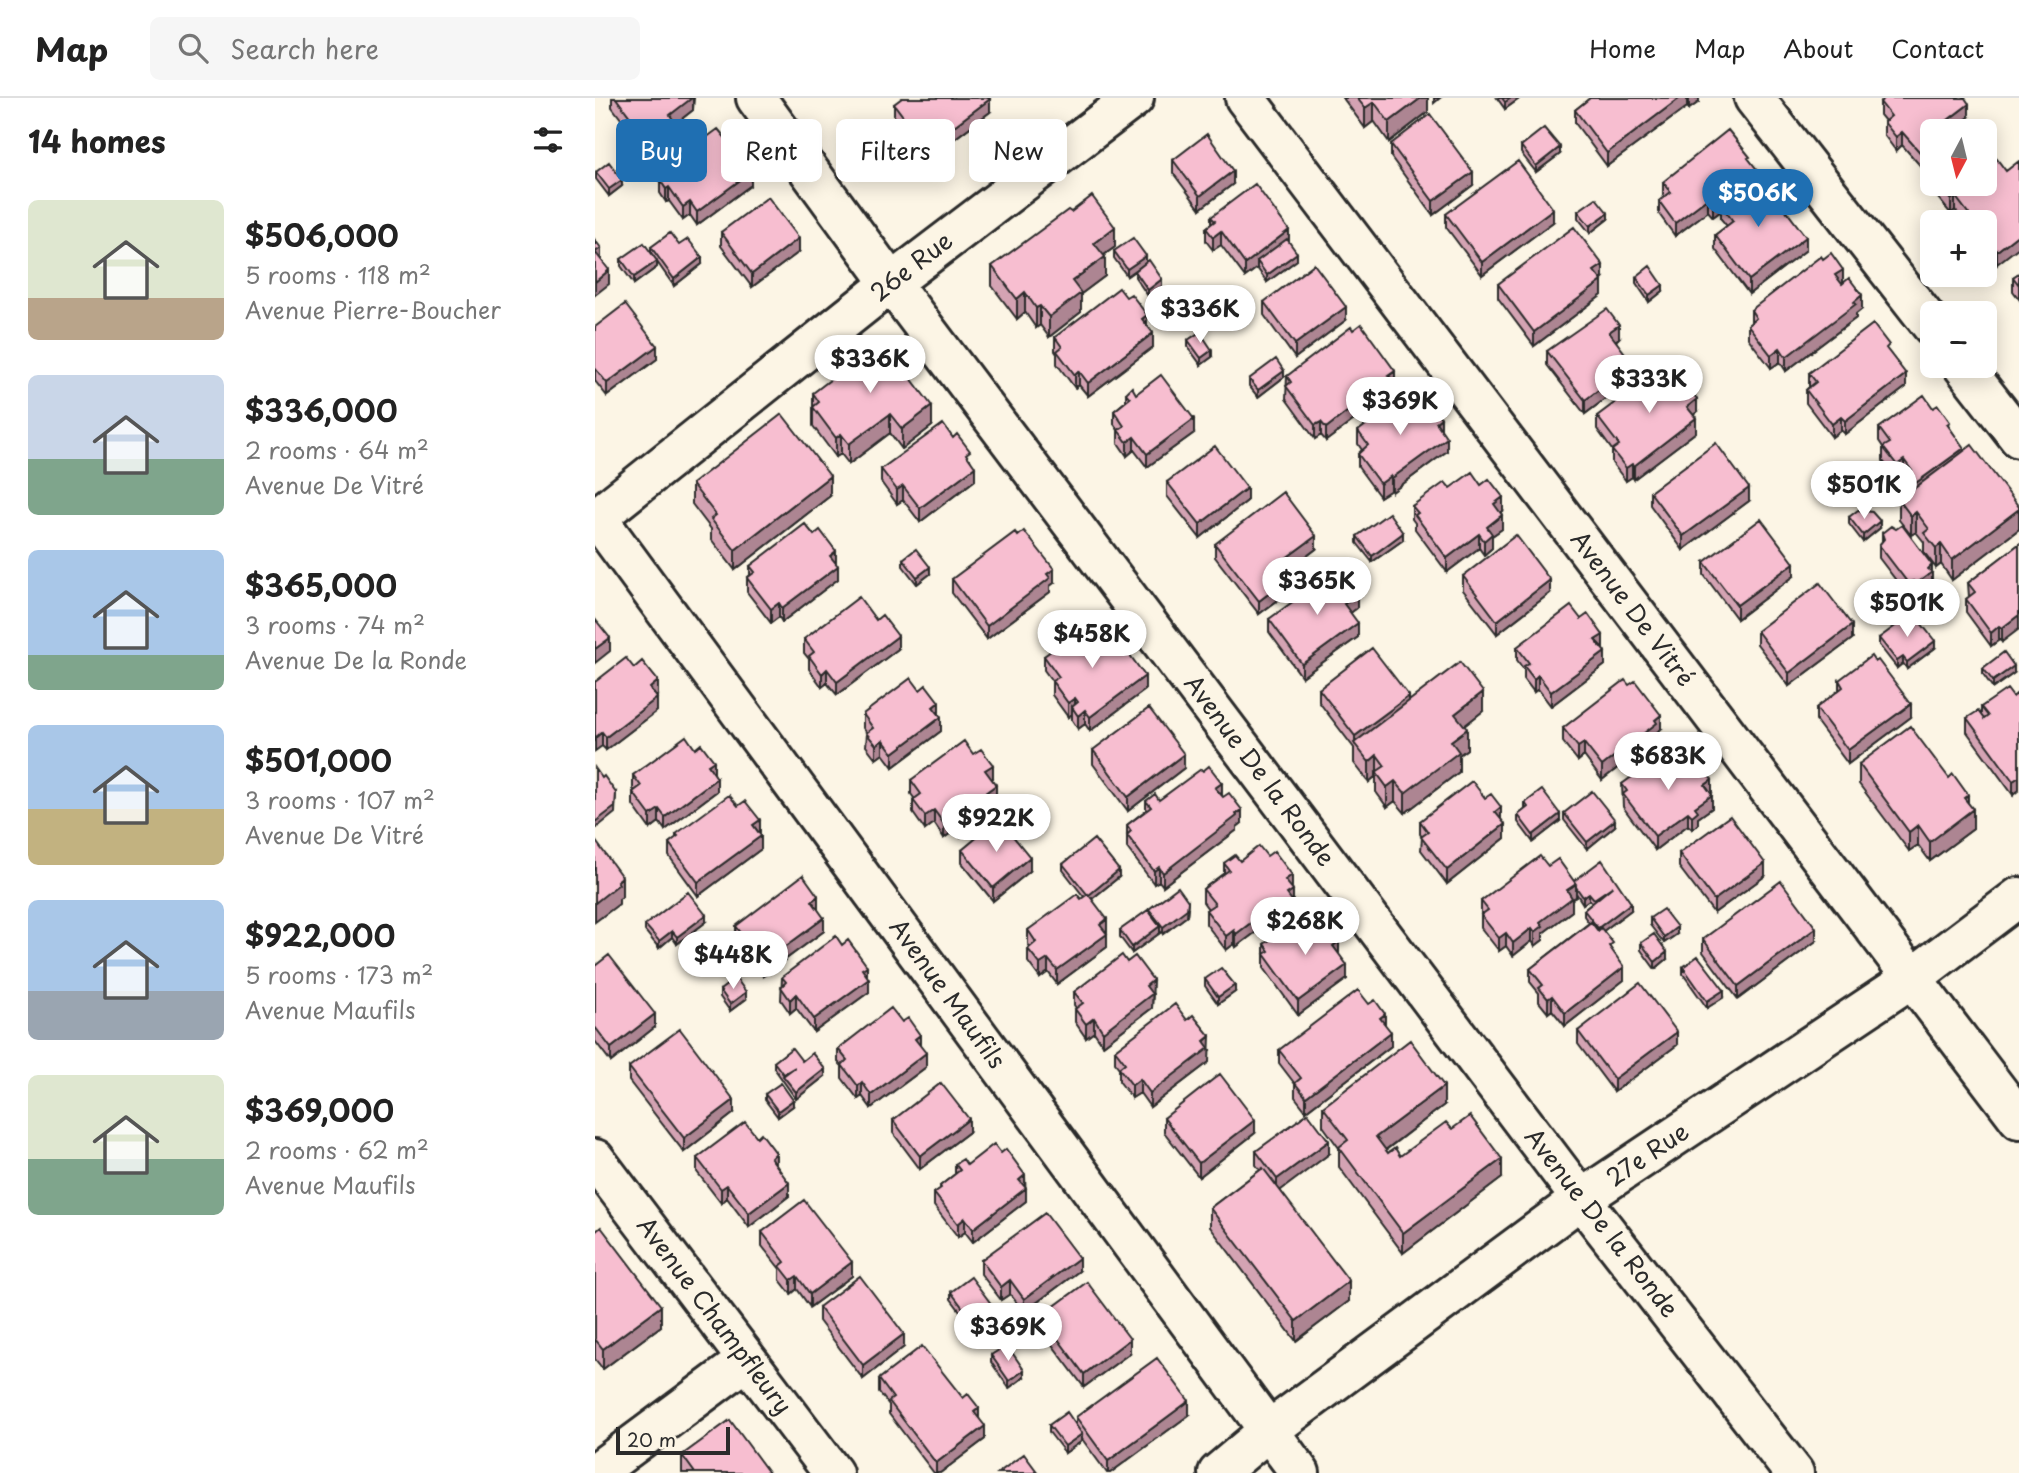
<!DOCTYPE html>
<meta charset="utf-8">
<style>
body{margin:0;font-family:"Playpen Sans",sans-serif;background:#f6f6f6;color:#222;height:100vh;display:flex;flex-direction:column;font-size:26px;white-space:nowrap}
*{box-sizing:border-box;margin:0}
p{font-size:23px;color:#767676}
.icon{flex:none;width:38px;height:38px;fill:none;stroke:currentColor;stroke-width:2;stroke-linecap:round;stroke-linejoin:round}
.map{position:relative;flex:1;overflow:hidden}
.side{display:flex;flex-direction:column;background:#fff;width:595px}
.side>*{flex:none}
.hud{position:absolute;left:21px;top:21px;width:665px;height:63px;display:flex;gap:14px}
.needle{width:46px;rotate:187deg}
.tools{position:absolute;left:1325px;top:21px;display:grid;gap:14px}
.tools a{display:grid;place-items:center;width:77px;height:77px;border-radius:10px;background:#fff;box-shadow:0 4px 18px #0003;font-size:35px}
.scale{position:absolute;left:21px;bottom:18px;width:114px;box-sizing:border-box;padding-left:7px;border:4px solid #2b2b2b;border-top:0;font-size:19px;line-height:24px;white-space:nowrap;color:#2b2b2b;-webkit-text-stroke:5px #fcf5e5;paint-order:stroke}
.price{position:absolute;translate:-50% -60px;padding:0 16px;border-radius:24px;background:#fff;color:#222;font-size:23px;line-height:46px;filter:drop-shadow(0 2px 4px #0008)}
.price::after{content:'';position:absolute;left:50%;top:42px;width:21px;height:16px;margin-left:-10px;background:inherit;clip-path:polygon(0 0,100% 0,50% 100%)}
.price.selected{background:#1f6fb2;color:#fff}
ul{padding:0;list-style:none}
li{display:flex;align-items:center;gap:21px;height:175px;padding:0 28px}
li span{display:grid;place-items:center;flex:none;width:196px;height:140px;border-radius:10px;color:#555}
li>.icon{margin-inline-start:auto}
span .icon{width:84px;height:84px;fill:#fffc;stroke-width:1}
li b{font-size:30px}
h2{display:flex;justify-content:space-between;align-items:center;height:84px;padding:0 28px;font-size:30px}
.pill{padding:0 24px;border-radius:10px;background:#fff;box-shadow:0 4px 18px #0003;font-size:24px;line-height:63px}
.pill.selected{background:#1f6fb2;color:#fff}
header{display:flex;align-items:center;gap:42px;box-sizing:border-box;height:98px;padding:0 35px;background:#fff;border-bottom:2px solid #e0e0e0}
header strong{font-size:33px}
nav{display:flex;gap:38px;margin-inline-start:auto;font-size:24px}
.search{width:490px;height:63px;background:#f6f6f6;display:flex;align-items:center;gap:18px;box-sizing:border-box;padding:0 24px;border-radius:10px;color:#767676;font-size:26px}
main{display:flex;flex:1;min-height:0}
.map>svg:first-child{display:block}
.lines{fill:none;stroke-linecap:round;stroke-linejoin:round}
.street-casing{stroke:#2b2b2b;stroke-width:44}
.street{stroke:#fcf5e5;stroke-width:38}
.wall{fill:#d4a3b3;stroke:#2b2b2b;stroke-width:2}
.shaded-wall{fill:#ad8592;stroke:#2b2b2b;stroke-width:2}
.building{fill:#f7bed0;stroke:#2b2b2b;stroke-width:2}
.labels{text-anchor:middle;stroke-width:5;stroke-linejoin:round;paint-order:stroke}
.street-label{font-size:24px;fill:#2b2b2b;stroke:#fcf5e5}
</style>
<header>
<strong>Map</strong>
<div class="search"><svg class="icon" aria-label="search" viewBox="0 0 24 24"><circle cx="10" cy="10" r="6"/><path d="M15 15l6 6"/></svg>Search here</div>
<nav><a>Home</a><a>Map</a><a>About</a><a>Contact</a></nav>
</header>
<main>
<section class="side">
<h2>14 homes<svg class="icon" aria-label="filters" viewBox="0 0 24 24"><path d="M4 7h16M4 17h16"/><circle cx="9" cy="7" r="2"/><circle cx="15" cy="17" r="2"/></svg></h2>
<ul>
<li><span style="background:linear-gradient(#dfe7d0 70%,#b9a48a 0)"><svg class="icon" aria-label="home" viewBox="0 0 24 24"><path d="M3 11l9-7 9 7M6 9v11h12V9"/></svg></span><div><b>$506,000</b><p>5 rooms · 118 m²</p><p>Avenue Pierre-Boucher</p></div></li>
<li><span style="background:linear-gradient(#c9d6e8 60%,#7fa58c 0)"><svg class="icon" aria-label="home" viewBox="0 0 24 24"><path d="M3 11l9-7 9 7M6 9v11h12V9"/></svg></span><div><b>$336,000</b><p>2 rooms · 64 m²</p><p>Avenue De Vitré</p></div></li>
<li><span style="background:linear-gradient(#a9c7e8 75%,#7fa58c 0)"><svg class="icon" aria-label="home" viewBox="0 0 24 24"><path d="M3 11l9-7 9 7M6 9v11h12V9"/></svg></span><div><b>$365,000</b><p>3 rooms · 74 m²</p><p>Avenue De la Ronde</p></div></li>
<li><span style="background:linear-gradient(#a9c7e8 60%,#c2b280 0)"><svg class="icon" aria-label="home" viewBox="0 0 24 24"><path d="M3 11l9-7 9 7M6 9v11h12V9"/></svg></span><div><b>$501,000</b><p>3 rooms · 107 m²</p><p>Avenue De Vitré</p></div></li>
<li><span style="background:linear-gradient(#a9c7e8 65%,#9aa5b1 0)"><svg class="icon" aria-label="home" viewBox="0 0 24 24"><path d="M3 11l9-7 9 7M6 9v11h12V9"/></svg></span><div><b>$922,000</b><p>5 rooms · 173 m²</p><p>Avenue Maufils</p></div></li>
<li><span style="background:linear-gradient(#dfe7d0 60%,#7fa58c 0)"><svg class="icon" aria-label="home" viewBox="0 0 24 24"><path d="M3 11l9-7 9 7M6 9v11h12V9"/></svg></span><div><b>$369,000</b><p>2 rooms · 62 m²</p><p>Avenue Maufils</p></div></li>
</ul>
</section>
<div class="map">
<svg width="1424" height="1375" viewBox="0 0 1424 1375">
<rect width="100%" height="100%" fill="#fcf5e5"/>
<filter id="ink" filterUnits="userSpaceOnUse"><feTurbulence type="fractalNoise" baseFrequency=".0143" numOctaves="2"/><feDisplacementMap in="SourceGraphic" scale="14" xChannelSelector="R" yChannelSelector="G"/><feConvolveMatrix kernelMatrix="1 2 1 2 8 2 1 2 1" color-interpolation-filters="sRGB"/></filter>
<g filter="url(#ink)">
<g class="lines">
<defs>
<path id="street" d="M161,0L296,185L986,1101L1199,1375
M650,0L1424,1021
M1159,0L1337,228
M1368,268L1424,340
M0,417L705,1375
M0,421L296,185L539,0
M0,1061L238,1375
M0,1375L152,1262
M623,1375L673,1333L986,1101L1317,880L1424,799"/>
</defs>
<use href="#street" class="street-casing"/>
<use href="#street" class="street"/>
</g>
<path class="wall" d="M17,0H99L98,12L79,27V36L61,50L56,43L48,50L17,9Z
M748,0H833V14L794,44L779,23L770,30Z
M902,0H924V1L910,11Z
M995,0H1104V4L1094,11L1092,9L1012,68L980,25V12Z
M1285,4L1374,19L1359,30L1330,73L1307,47L1301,53L1289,37V24L1290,23L1285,17Z
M299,6L395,14L331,62L299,19Z
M796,46L878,87L838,117L796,59Z
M926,48L965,56L941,74L926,55Z
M578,62L638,86L605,111L578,75Z
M1155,63L1164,78L1211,152L1154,196L1120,151V137L1132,128L1126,121V113L1118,119L1113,113L1080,138L1064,116V103L1069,99L1068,97V84Z
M70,70H154L156,87L102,127L95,117L88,122L74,103L71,104L65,95V82L70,77Z
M1411,73L1402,166L1393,154L1390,124H1370L1360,112L1356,116L1343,100V89L1341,86H1390Z
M1,74L27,88L14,98L1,81Z
M983,113L1013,121L995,135L983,120Z
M851,116L958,124L887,177L851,129Z
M616,119L694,144L702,162L672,184L662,170L650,179L626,147L618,152L611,143V130L616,126Z
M126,134L204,154L157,189L126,148Z
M84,147L107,166L79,188L62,164V169L39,186L26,168V161L56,155V149Z
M520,149L509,157L510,178L486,196V214L454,239L445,227L441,230L430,214L422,221L397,188V168Z
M519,153L551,164L567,188L553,198L540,179V173L542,171L532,178L519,160Z
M1424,175V201L1418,193V179Z
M1041,179L1068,193L1054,204L1041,185Z
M1008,180L1006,182L1007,197L939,248L903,200V186Z
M1248,185L1267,211L1261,216V220L1191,273L1185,264L1176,270L1153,240V227L1156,225V212Z
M669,204L751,222L700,260L669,217Z
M552,227L558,249L493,298L484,287L480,290L462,266V256L460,253V239Z
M0,229L62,261L12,298L0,283Z
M1024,240L1021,243L1038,280L990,316L952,267V253Z
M593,242L617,259L606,267L593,249Z
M1294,255L1311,289L1250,336L1246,332L1237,339L1211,305V292L1214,289V275Z
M692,278L800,286L796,289V294L731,343L726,337L720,341L691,301Z
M689,279L663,299L654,288V281Z
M218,295L337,328L307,351L295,335L254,366L246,356L241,359L218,328Z
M531,295L541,296L599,335L552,369L539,352L532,358L523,345V332L519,326V313L531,303Z
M1338,310L1355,330L1369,353L1424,409V431L1357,482L1346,466L1341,470L1329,454V444L1321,434L1316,437L1304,422V402L1307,400L1304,395V382L1310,377L1309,375L1302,381L1288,363V349L1284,343V330Z
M1102,314L1098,317L1101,334L1039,381L1037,379L1031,383L1017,365V352L1002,331V318Z
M846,332L852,353L797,394L796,392L785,399L763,369V356L767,352L763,346V333Z
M375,361L380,382L325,424L308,402L302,406L286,384V371Z
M572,384L652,403L605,440L572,398Z
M97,386L235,398L140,472L116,441V431L97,406Z
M855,390L908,413L905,415L907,431L897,438V450L889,457L884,450L852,474L820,431V425L817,421V408Z
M1055,394L1154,403L1088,452L1055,407Z
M1254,419L1285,430L1268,444L1254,426Z
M1287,435L1337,467V488L1321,499L1318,496L1313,498L1284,460V447L1287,444Z
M762,438L808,442L777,464L762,445Z
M620,446L721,451L690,475L694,494L664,516L620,459Z
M1424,446L1407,544L1404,542L1396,548L1371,514V501L1374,499L1373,485Z
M308,461L335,476L322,486L308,468Z
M1109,464L1199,478L1142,521L1109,477Z
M241,466L243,481L187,524L184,519L176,525L152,494V480L155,477V468Z
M868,478L955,495L902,536L868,492Z
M357,481L459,485L455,488V494L392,541L357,495Z
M762,510L755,515L763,539L707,579L674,534V521Z
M1162,533L1257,541L1194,588L1162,546Z
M1284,540L1340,550L1312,571L1308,565L1302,570L1284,547Z
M209,541L303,551L242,597L232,585L227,589L214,571V561L209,555Z
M922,549L1007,550L1010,567L956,608L943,591L939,594L929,581V572L922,562Z
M521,555L550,592L495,633L490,626L483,631L477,622V616L473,619L457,597V583L449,572V558Z
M39,570L63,597L61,598L62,613L11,652L7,648L0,584Z
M1388,570L1419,575L1398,590L1388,576Z
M1244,582L1316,619L1253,666L1221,623V610L1244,593Z
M724,591L814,603L888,613L869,628L872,651L864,657V674L810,715L800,703L792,709L781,694V678L774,684L759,665V650L724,604Z
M1418,599L1424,601L1418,697L1372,634V620L1386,617V609Z
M268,616L344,617L346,633L298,669L288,656L281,661L271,648L272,635L268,630Z
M968,630L1066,631L1062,634V639L1007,682L989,658L983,663L968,644Z
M100,651L119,675L122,693L70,732L64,724L55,731L38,707V694L40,693L38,691V677Z
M498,652L589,670L533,713L498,666Z
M378,656L398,680L397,681L401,700L377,718V731L366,739L360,732L349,740L339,725L330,732L318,715V702L319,700L316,696V682Z
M1264,666L1373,706L1378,731L1335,763L1323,747L1314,753L1264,686Z
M1062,671L1117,695L1116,696L1117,710L1103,720V727L1097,731L1093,727L1060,752L1028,709L1027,686Z
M627,698L647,725L642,729V732L568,788L564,783L559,786L532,750V727L551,712V703Z
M930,705L965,723L938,744L923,724V717L930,712Z
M969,715L1020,728L992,751L969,722Z
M906,721L910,740L852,786L826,752L827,739L825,736V723Z
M81,736H165L166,751L103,798L74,758V745L81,740Z
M367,752L435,773L398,803L367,765Z
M1084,755L1170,778L1119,815L1084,769Z
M645,763L697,790L698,817L682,829L677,822L641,849L639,846L631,852L611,826V812L613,811L608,804V791L629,775V765Z
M468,766L524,779L497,801L512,835V849L462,886L453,874L445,880L433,864V851L435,849L433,846V832L489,799L468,772Z
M953,768L979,783L1036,812L1008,833L1029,882L970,928L957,912L953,915L944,904V895L935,884V871L994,825L989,818V812L997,805L994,802L988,806L981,795V799L977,801V813L948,835V842L940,848L937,843L918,858L911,848L904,853L886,830V803Z
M593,810L592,818L568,836L565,833V835L537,855L525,839V832L554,814V811Z
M223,812L229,833L168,878L141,841V828Z
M1055,820L1082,836L1069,845L1055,827Z
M111,824L82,846L77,839L64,850L50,833V827Z
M694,836L744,857L752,881L703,917L669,870V846Z
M1108,841L1221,843L1143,901L1108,854Z
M1046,845L1072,861L1060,871L1046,852Z
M247,847L272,878L274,894L219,934L201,910L195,915L186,902L187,879Z
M532,864L558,896L557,910L508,947L499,934L491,940L480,924V911L481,910L479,907V894Z
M0,868L60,929L16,964L0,943Z
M1088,869L1129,899L1112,910L1088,876Z
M610,881L640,894L623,906L610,888Z
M125,892L151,901L135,913L125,899Z
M790,927L796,948L711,1013L700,999V986L684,965V952Z
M983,933L1082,947L1019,994L983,946Z
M325,948L331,969L276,1010L267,998L263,1001L247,980V968L243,964V951Z
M520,952H615L614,953V964L555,1009L545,995L537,1000L524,983V970L520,965Z
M207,963L230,978L201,1001L179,970V964Z
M34,969L139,1015L89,1054L34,983Z
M170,996L198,1008L183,1019L170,1002Z
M849,1007L791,1052L793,1055L805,1058L857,1031L907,1080L808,1155L744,1069V1050L728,1028V1009Z
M569,1020L660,1035L604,1079L569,1034Z
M298,1022L374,1034L325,1071L298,1035Z
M661,1053L734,1056L685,1092L754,1203L701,1243L615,1129V1110L665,1072L661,1067Z
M406,1055L430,1077L431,1103L378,1144L370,1134L363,1139L339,1108V1095L345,1091V1088L360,1076V1066L372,1067Z
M102,1060L181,1068L194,1098L154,1129L132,1100L126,1105L102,1074Z
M0,1134L66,1228L8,1271L0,1261Z
M167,1134L257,1178L215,1209L202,1191L196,1196L185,1182V1171L167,1148Z
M386,1162L484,1173L429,1214L415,1196L406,1202L386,1176Z
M356,1194L400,1218L380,1233L356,1201Z
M224,1209L309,1249L268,1281L224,1223Z
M446,1218L535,1255L489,1289L446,1232Z
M396,1257L429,1279L414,1290L396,1264Z
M284,1281L384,1320L390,1341L345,1375H339L294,1316V1307L284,1294Z
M594,1317L515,1375H512L487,1341V1343L470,1355L454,1334V1327H481V1319Z
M87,1357L174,1375H87Z"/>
<path class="shaded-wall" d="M92,0H98V12L79,27V36L61,50V37L75,17Z
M826,0H833V14L794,44V24Z
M839,0H845L839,5Z
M916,0H924V1L910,11V4Z
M1085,0H1092V9L1012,68V55Z
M1094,0H1104V4L1094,11Z
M395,1V14L331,62V49Z
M779,4V23L770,30V10Z
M1374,6V19L1356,33L1353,22Z
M56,30V43L48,50V36Z
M1307,34V47L1301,53V39Z
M965,49V56L941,74V68Z
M1337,54V68L1330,73V60Z
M154,58V71L148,62Z
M638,73V86L605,111V98Z
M156,74V87L102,127V114Z
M878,74V87L838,117V103Z
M1164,74V88L1150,98V85Z
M27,82V88L14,98V91Z
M1148,83V96L1126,107V113L1118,119V106Z
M74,89V103L71,104V91Z
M1360,98V112L1356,116V102Z
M1113,100V113L1080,138V125Z
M95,104V117L88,122V109Z
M958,111V124L887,177V164Z
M1013,115V121L995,135V128Z
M520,129V149L499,164V145Z
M694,132V146L662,163V170L650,179V166Z
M626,133V147L618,152V139Z
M1424,136V149L1402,166V153Z
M1211,139V152L1154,196V182Z
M204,140V154L157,189V176Z
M1393,141V154L1390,157V143Z
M6,150V163L0,154Z
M702,155V162L672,184V177Z
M551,158V165L532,178V171Z
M107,159V166L79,188V181Z
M510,159V178L486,196V214L454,239V219L477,183Z
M62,163V169L39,186V179Z
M1008,167V180L999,187V173Z
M14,172V186L0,197V184Z
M1248,172V185L1240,191V177Z
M567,181V188L553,198V192Z
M1007,183V197L939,248V234Z
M1068,187V193L1054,204V197Z
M430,194V214L422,221V201Z
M1267,197V211L1261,216V220L1191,273V259Z
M445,208V227L441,230V210Z
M751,209V222L700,260V246Z
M552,217V231L547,221Z
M1024,227V240L1014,247V234Z
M558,235V249L493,298V285Z
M62,248V261L12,298V285Z
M1185,250V264L1176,270V257Z
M617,252V259L606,267V260Z
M1038,266V280L990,316V302Z
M484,273V287L480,290V277Z
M689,273V279L663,299V292Z
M800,273V286L796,289V294L731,343V330Z
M1311,276V289L1250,336V323Z
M1102,301V314L1092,322V309Z
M337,308V328L307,351V331Z
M295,316V335L254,366V346Z
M1246,319V332L1237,339V326Z
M846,320V334L841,324Z
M1101,320V334L1039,381V368Z
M599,321V335L552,369V356Z
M726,324V337L720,341V327Z
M246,336V356L241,359V340Z
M539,339V352L532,358V344Z
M852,340V353L797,394V380Z
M1369,350V363L1311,405V392Z
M1309,362V375L1302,381V367Z
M1037,366V379L1031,383V370Z
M380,369V382L325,424V410Z
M235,378V398L140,472V452Z
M796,378V392L785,399V386Z
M308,388V402L302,406V392Z
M652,390V403L605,440V426Z
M1154,390V403L1088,452V438Z
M908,399V413L899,419V406Z
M1424,411V431L1357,482V462Z
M1321,414V434L1316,437V418Z
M907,417V431L897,438V450L889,457V443L892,429Z
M1285,423V430L1268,444V437Z
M808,435V442L777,464V458Z
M884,436V450L852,474V460Z
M721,438V451L683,480V466Z
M1346,446V466L1341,470V450Z
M241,453V466L235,458Z
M1199,465V478L1142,521V507Z
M1337,467V488L1321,499V486Z
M243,468V481L187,524V510Z
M335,469V476L322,486V479Z
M459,471V485L455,488V494L392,541V528L452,476Z
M694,480V494L664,516V503Z
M955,482V495L902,536V523Z
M1318,483V496L1313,498V485Z
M762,496V510L749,520V506Z
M184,505V519L176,525V511Z
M1424,517V531L1407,544V530Z
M763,525V539L707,579V566Z
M1257,527V541L1194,588V575Z
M1404,528V542L1396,548V535Z
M1008,537V550L1000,542Z
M303,538V551L242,597V584Z
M15,540V553L0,565V551Z
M1340,543V550L1312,571V564Z
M1010,554V567L956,608V594Z
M1308,559V565L1302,570V563Z
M1419,568V575L1398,590V583Z
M232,571V585L227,589V576Z
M943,577V591L939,594V581Z
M550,578V592L495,633V619Z
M63,583V597L55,603V590Z
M888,594V613L860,635V616Z
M814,598V612L760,646V638Z
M62,600V613L11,652V639Z
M480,600V613L477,609V616L473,619V605Z
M344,604V617L338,609Z
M1316,606V619L1253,666V652Z
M490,612V626L483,631V618Z
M1066,617V631L1062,634V639L1007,682V668Z
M346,619V633L298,669V655Z
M872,631V651L864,657V674L810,715V695L856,643Z
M7,634V648L0,653V640Z
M288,642V656L281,661V647Z
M989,645V658L983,663V649Z
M589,656V670L533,713V699Z
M782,657V676L781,674V678L774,684V664Z
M119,663V677L113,667Z
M398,667V680L390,686V672Z
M1424,679V692L1418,697V683Z
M122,680V693L70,732V719Z
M1117,682V695L1110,701V687Z
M800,683V703L792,709V689Z
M627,685V698L620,690Z
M401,687V700L377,718V731L366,739V726L371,709Z
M21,695L20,715L0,731V724Z
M1117,697V710L1103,720V727L1097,731V718L1100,709Z
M1373,697V715L1378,711V731L1335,763V744L1369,700Z
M906,709V723L900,714Z
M64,711V724L55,731V717Z
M339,712V725L330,732V718Z
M647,712V725L642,729V732L568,788V775Z
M1093,714V727L1060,752V738Z
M965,716V723L938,744V737Z
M360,718V732L349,740V726Z
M165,722V736L158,727Z
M1020,722V728L992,751V744Z
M910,726V740L852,786V772Z
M1323,727V747L1314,753V734Z
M166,738V751L103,798V784Z
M435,759V773L398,803V790Z
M1170,765V778L1119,815V802Z
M564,769V783L559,786V773Z
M524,772V779L493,804V797Z
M697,777V790L690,795V782Z
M27,779V799L24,801V806L0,824V805Z
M981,786V799L977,801V813L948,835V842L940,848V834L945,824L972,792Z
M698,792V817L682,829V816L692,796Z
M994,795V802L988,806V799Z
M223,798V812L217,803Z
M593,803L592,818L568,836V829Z
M1036,805V812L1003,837V830Z
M677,809V822L641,849V836Z
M111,817V824L82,846V839Z
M229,820V833L168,878V865Z
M512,821V835L505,840V827Z
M565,828V835L537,855V849Z
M1082,829V836L1069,845V839Z
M937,830V843L918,858V845Z
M1221,830V843L1143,901V888Z
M639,832V846L631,852V838Z
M77,833V839L64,850V843Z
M911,835V848L904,853V840Z
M512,836V849L462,886V872Z
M744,843V857L738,848Z
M1072,854V861L1060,871V864Z
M453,861V874L445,880V866Z
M752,867V881L703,917V903Z
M272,868V881L267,871Z
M1029,869V882L970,928V915Z
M274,881V894L219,934V921Z
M558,882L557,910L508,947V934L551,888Z
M640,887V894L623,906V899Z
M1129,892V899L1112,910V903Z
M151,894V901L135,913V906Z
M201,896V910L195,915V902Z
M957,898V912L953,915V901Z
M60,916V929L16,964V950Z
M790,916V929L785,920Z
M499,920V934L491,940V926Z
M796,934V948L711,1013V999Z
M1082,934V947L1019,994V981Z
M325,937V950L320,941Z
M615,938L614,964L555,1009V995Z
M331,955V969L276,1010V997Z
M230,971V978L201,1001V994Z
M545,981V995L537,1000V987Z
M267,984V998L263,1001V988Z
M849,988V1007L781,1059V1039Z
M139,1002V1015L89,1054V1040Z
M198,1002V1008L183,1019V1013Z
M374,1021V1034L325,1071V1058Z
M660,1022V1035L604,1079V1065Z
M734,1043V1056L682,1095V1081Z
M181,1055V1068L176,1060Z
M907,1061V1080L808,1155V1135Z
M430,1077V1090L424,1082Z
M194,1085V1098L154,1129V1115Z
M132,1087V1100L126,1105V1091Z
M431,1090V1103L378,1144V1131Z
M370,1120V1134L363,1139V1126Z
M484,1160V1173L429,1214V1201Z
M257,1164V1178L215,1209V1196Z
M202,1178V1191L196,1196V1182Z
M415,1182V1196L406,1202V1189Z
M754,1183V1203L701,1243V1223Z
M66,1208V1228L8,1271V1251Z
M400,1211V1218L380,1233V1226Z
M309,1236V1249L268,1281V1267Z
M535,1241V1255L489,1289V1276Z
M429,1272V1279L414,1290V1283Z
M594,1303V1317L515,1375H513V1363Z
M384,1310V1323L379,1314Z
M390,1328V1341L345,1375H341V1365Z
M487,1336V1343L470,1355V1348Z"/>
<path class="building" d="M21,0H97L75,17L79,23L61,37L56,30L48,36Z
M307,0H394L395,1L331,49L299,6Z
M762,0H826L794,24L779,4L770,10Z
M907,0H916L910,4Z
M995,0H1085L1012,55L980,12Z
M1290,0H1370L1374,6L1353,22L1362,33H1337V54L1330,60L1307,34L1301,39L1289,24L1296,18L1285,4Z
M835,16L878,74L838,103L796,46Z
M949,30L965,49L941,68L926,48Z
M123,31L133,43L139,38L154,58L148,62L156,74L102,114L95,104L88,109L74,89L71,91L65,82L73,75L70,70Z
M1133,32L1155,59L1153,60L1164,74L1150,85L1148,83L1118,106L1113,100L1080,125L1064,103L1076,94L1068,84Z
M612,36L638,73L605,98L578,62Z
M1390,45L1411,73L1424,63V136L1402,153L1393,141L1390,143V124H1380L1360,98L1356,102L1343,87L1345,86H1390Z
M923,63L958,111L887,164L851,116Z
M14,64L27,82L14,91L1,74Z
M1165,78L1211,139L1154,182L1120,137L1138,123L1126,107Z
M660,86L694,132L650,166L626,133L618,139L611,130L620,123L616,119Z
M497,98L520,129L499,145L510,159L477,183L486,195L454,219L445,208L441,210L430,194L422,201L397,168L473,112L476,114Z
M173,99L204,140L157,176L126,134Z
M1001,100L1013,115L995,128L983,113Z
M979,129L1008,167L999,173L1007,183L939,234L903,186Z
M75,135L84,147L93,141L107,159L79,181L56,149Z
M538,140L551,158L532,171L519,153Z
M692,141L702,155L672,177L662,163Z
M0,142L6,150L0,154Z
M49,145L62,163L39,179L26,161Z
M0,154L14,172L0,184Z
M1236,155L1248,172L1240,177L1247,186L1254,180L1267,197L1259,204L1261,206L1191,259L1185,250L1176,257L1153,227L1161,220L1156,212L1226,158L1228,161Z
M554,162L567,181L553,192L540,173Z
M719,166L751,209L700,246L669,204Z
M1055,168L1068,187L1054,197L1041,179Z
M1424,175V187L1418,179Z
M524,190L531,199L536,196L552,217L547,221L558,235L493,285L484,273L480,277L462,253L467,249L460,239Z
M30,206L62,248L12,285L0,270V229Z
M1012,211L1024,227L1014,234L1038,266L990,302L952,253Z
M766,226L800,273L793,278L796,280L731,330L726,324L720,327L691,288L696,284L692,278L756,229L758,232Z
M1278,226L1294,247L1291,250L1311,276L1250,323L1246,319L1237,326L1211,292L1221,284L1214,275Z
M605,234L617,252L606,260L593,242Z
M287,242L337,308L307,331L295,316L254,346L246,336L241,340L218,309L224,304L218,295Z
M681,261L689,273L663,292L654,281Z
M1074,264L1102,301L1092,309L1101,320L1039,368L1037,366L1031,370L1017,352L1024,347L1002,318Z
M566,277L599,321L552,356L539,339L532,344L523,332L529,328L519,313L535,300L531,295L537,289L541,296Z
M817,292L828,307L834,304L846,320L841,324L852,340L797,380L796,378L785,386L763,356L773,347L763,333Z
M1329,297L1338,310L1343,307L1355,324L1352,326L1369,350L1311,392L1304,382L1317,373L1309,362L1302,367L1288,349L1295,345L1284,330Z
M187,316L235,378L140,452L116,421L121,417L97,386Z
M348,326L358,340L362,336L375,353L371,356L380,369L325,410L308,388L302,392L286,371Z
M1121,345L1154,390L1088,438L1055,394Z
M1377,347L1424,409V411L1357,462L1346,446L1341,450L1329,435L1334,431L1321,414L1316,418L1304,402Z
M620,348L652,390L605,426L572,384Z
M877,374L886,387L894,381L908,399L899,406L907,417L892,429L897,436L889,443L884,436L852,460L820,417L823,415L817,408L850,384L855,390Z
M688,394L721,438L683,466L694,480L664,503L620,446Z
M1263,412L1277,414L1285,423L1268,437L1254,419Z
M794,415L808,435L777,458L762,438Z
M1166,421L1199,465L1142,507L1109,464Z
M210,426L219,437L225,432L241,453L235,458L243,468L187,510L184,505L176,511L152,480L160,474L155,468Z
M1307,427L1337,467L1333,471L1337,474L1321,486L1318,483L1313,485L1284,447L1289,441L1287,435L1296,428L1301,431Z
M429,433L459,471L452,476L455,480L392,528L357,481L420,434L423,438Z
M921,437L955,482L902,523L868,478Z
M1424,446V517L1407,530L1404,528L1396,535L1371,501L1380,494L1373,485Z
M321,451L335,469L322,479L308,461Z
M743,471L762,496L749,506L763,525L707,566L674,521Z
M1225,485L1257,527L1194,575L1162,533Z
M264,499L281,522L287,517L303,538L242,584L232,571L227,576L214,558L219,554L209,541Z
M976,508L986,521L993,516L1008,537L1000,542L1010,554L956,594L943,577L939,581L929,568L934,565L922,549Z
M1318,515L1340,543L1312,564L1308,559L1302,563L1284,540Z
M0,521L15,540L0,551Z
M497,523L521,555L529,549L550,578L495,619L490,612L483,618L477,609L483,604L480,600L473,605L457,583L464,579L449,558Z
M777,550L814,598L760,638L724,591Z
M1409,554L1419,568L1398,583L1388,570Z
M1276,558L1280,564L1283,562L1316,606L1253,652L1221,610L1248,589L1244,582Z
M31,560L39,570L47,563L63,583L55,590L62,600L11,639L7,634L0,640V584Z
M865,564L888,594L860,616L872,631L856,643L864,654L810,695L800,683L792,689L781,674L790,668L782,657L774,664L759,645Z
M316,580L325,592L331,587L344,604L338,609L346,619L298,655L288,642L281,647L271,635L278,630L268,616Z
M1030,582L1034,587L1040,583L1066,617L1060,622L1062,625L1007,668L989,645L983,649L968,630Z
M1412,591L1418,599L1421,596L1424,601V679L1418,683L1372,620L1383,613L1389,621L1393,618L1386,609Z
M554,610L589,656L533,699L498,652Z
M1315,628L1354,680L1358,676L1373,697L1369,700L1378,711L1335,744L1323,727L1314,734L1264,666Z
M91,638L100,651L106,646L119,663L113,667L122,680L70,719L64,711L55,717L38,694L46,688L38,677Z
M369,643L378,656L386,651L398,667L390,672L401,687L371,709L377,717L366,726L360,718L349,726L339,712L330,718L318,702L326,696L316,682Z
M1085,654L1091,663L1098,657L1117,682L1110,687L1117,697L1100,709L1103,713L1097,718L1093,714L1060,738L1028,696L1032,693L1027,686L1057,664L1062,671Z
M614,668L627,685L620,690L628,699L634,695L647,712L641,716L642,718L568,775L564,769L559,773L532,737L536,733L532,727L556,709L551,703L560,696L564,702L606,671L608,673Z
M0,670L7,680L9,678L21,695L20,709L0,724Z
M877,683L890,700L896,696L906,709L900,714L910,726L852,772L826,739L833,734L825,723Z
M947,692L965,716L938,737L923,717L933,709L930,705Z
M997,693L1020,722L992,744L969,715Z
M134,697L143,708L150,703L165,722L158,727L166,738L103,784L74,745L83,738L81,736Z
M1135,718L1170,765L1119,802L1084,755Z
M404,721L435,759L398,790L367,752Z
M499,741L524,772L494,797L492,796L468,766Z
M0,742L27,779L22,783L24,786L0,805Z
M664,748L672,758L679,753L697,777L690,782L698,792L692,796L698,804L682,816L677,809L641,836L639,832L631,838L611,812L620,806L608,791L634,772L629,765L640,757L645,763Z
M945,758L953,768L963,761L981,786L972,792L977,800L945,824L948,828L940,834L937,830L918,845L911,835L904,840L886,817L893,812L886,803Z
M1007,762L1036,805L1003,830L989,812L1018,788L999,801L994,795L988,799L981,789V786L979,783Z
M208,777L223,798L217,803L229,820L168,865L141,828Z
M1186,783L1221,830L1143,888L1108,841Z
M583,789L593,803L592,811L568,829L554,811Z
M93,794L111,817L82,839L77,833L64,843L50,827Z
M482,796L486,801L493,796L512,821L505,827L512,836L462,872L453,861L445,866L433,851L441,844L433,832Z
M1068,811L1082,829L1069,839L1055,820Z
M553,812L565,828L537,849L525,832Z
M716,820L723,829L730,824L744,843L738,848L752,867L703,903L669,856L674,853L669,846L690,831L694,836Z
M996,824L1003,833L1006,830L1018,845L1014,848L1029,869L970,915L957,898L953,901L944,890L948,887L935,871Z
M1059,836L1072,854L1060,864L1046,845Z
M241,838L247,847L253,842L272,868L267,871L274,881L219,921L201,896L195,902L186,889L191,884L187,879Z
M14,857L60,916L16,950L0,929V868Z
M527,857L532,864L540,858L558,882L551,888L557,896L508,934L499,920L491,926L480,911L488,905L479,894Z
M1103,858L1129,892L1112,903L1088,869Z
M626,870L640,887L623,899L610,881Z
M141,880L151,894L135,906L125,892Z
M1045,885L1082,934L1019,981L983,933Z
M763,892L774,906L780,902L790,916L785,920L796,934L711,999L700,985L706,980L684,952Z
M580,906L592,922L598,917L615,938L609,943L614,950L555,995L545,981L537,987L524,970L530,965L520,952Z
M296,910L307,924L313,920L325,937L320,941L331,955L276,997L267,984L263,988L247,967L252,962L243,951Z
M85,931L139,1002L89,1040L34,969Z
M815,942L849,988L781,1039L793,1055L800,1050L805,1058L851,1024L857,1031L875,1018L907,1061L808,1135L744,1049L753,1042L728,1009Z
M197,950L207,963L217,955L230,971L201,994L188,978L200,969L188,976L179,964Z
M625,976L660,1022L604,1065L569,1020Z
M186,985L198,1002L183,1013L170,996Z
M346,985L374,1021L325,1058L298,1022Z
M713,1015L734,1043L682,1081L661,1053Z
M150,1024L162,1039L166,1035L181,1055L176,1060L194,1085L154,1115L132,1087L126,1091L102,1060Z
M399,1046L406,1055L411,1051L430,1077L424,1082L431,1090L378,1131L370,1120L363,1126L339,1095L346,1090L345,1088L365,1072L360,1066L368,1061L372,1067Z
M668,1070L754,1183L701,1223L615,1110Z
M209,1102L257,1164L215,1196L202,1178L196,1182L185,1168L190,1164L167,1134Z
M450,1115L484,1160L429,1201L415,1182L406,1189L386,1162Z
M6,1129L66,1208L8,1251L0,1241V1134Z
M265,1178L309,1236L268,1267L224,1209Z
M376,1179L400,1211L380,1226L356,1194Z
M492,1184L535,1241L489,1276L446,1218Z
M412,1247L429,1272L414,1283L396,1257Z
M327,1248L368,1300L373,1296L384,1310L379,1314L390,1328L341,1365L294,1303L298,1300L284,1281Z
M562,1260L594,1303L513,1363L481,1319Z
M472,1314L487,1336L470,1348L454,1327Z
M135,1322L174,1375H100L87,1357Z
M429,1356L443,1375H403Z"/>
</g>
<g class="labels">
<g class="street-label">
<text transform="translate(317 169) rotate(-38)" y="8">26e Rue</text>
<text transform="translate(1037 511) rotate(53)" y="8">Avenue De Vitré</text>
<text transform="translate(664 673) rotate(53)" y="8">Avenue De la Ronde</text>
<text transform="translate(352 896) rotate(54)" y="8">Avenue Maufils</text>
<text transform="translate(1053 1057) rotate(-34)" y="8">27e Rue</text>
<text transform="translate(1006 1125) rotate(52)" y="8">Avenue De la Ronde</text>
<text transform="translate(119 1218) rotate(53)" y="8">Avenue Champfleury</text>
</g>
</g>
</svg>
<div class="tools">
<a><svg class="needle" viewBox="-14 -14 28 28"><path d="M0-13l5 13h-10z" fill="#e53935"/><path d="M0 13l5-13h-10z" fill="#767676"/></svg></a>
<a>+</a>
<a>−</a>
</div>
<div class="scale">20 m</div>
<b class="price selected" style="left:1163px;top:131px">$506K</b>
<b class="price" style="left:605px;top:247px">$336K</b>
<b class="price" style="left:275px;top:297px">$336K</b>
<b class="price" style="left:1054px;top:317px">$333K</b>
<b class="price" style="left:805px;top:339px">$369K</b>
<b class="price" style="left:1269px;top:423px">$501K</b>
<b class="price" style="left:722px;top:519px">$365K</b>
<b class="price" style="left:1312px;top:541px">$501K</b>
<b class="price" style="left:497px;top:572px">$458K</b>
<b class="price" style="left:1073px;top:694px">$683K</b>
<b class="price" style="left:401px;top:756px">$922K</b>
<b class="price" style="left:710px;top:859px">$268K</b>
<b class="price" style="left:138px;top:893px">$448K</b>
<b class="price" style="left:413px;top:1265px">$369K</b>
<div class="hud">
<a class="pill selected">Buy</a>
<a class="pill">Rent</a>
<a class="pill">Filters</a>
<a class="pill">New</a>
</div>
</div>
</main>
